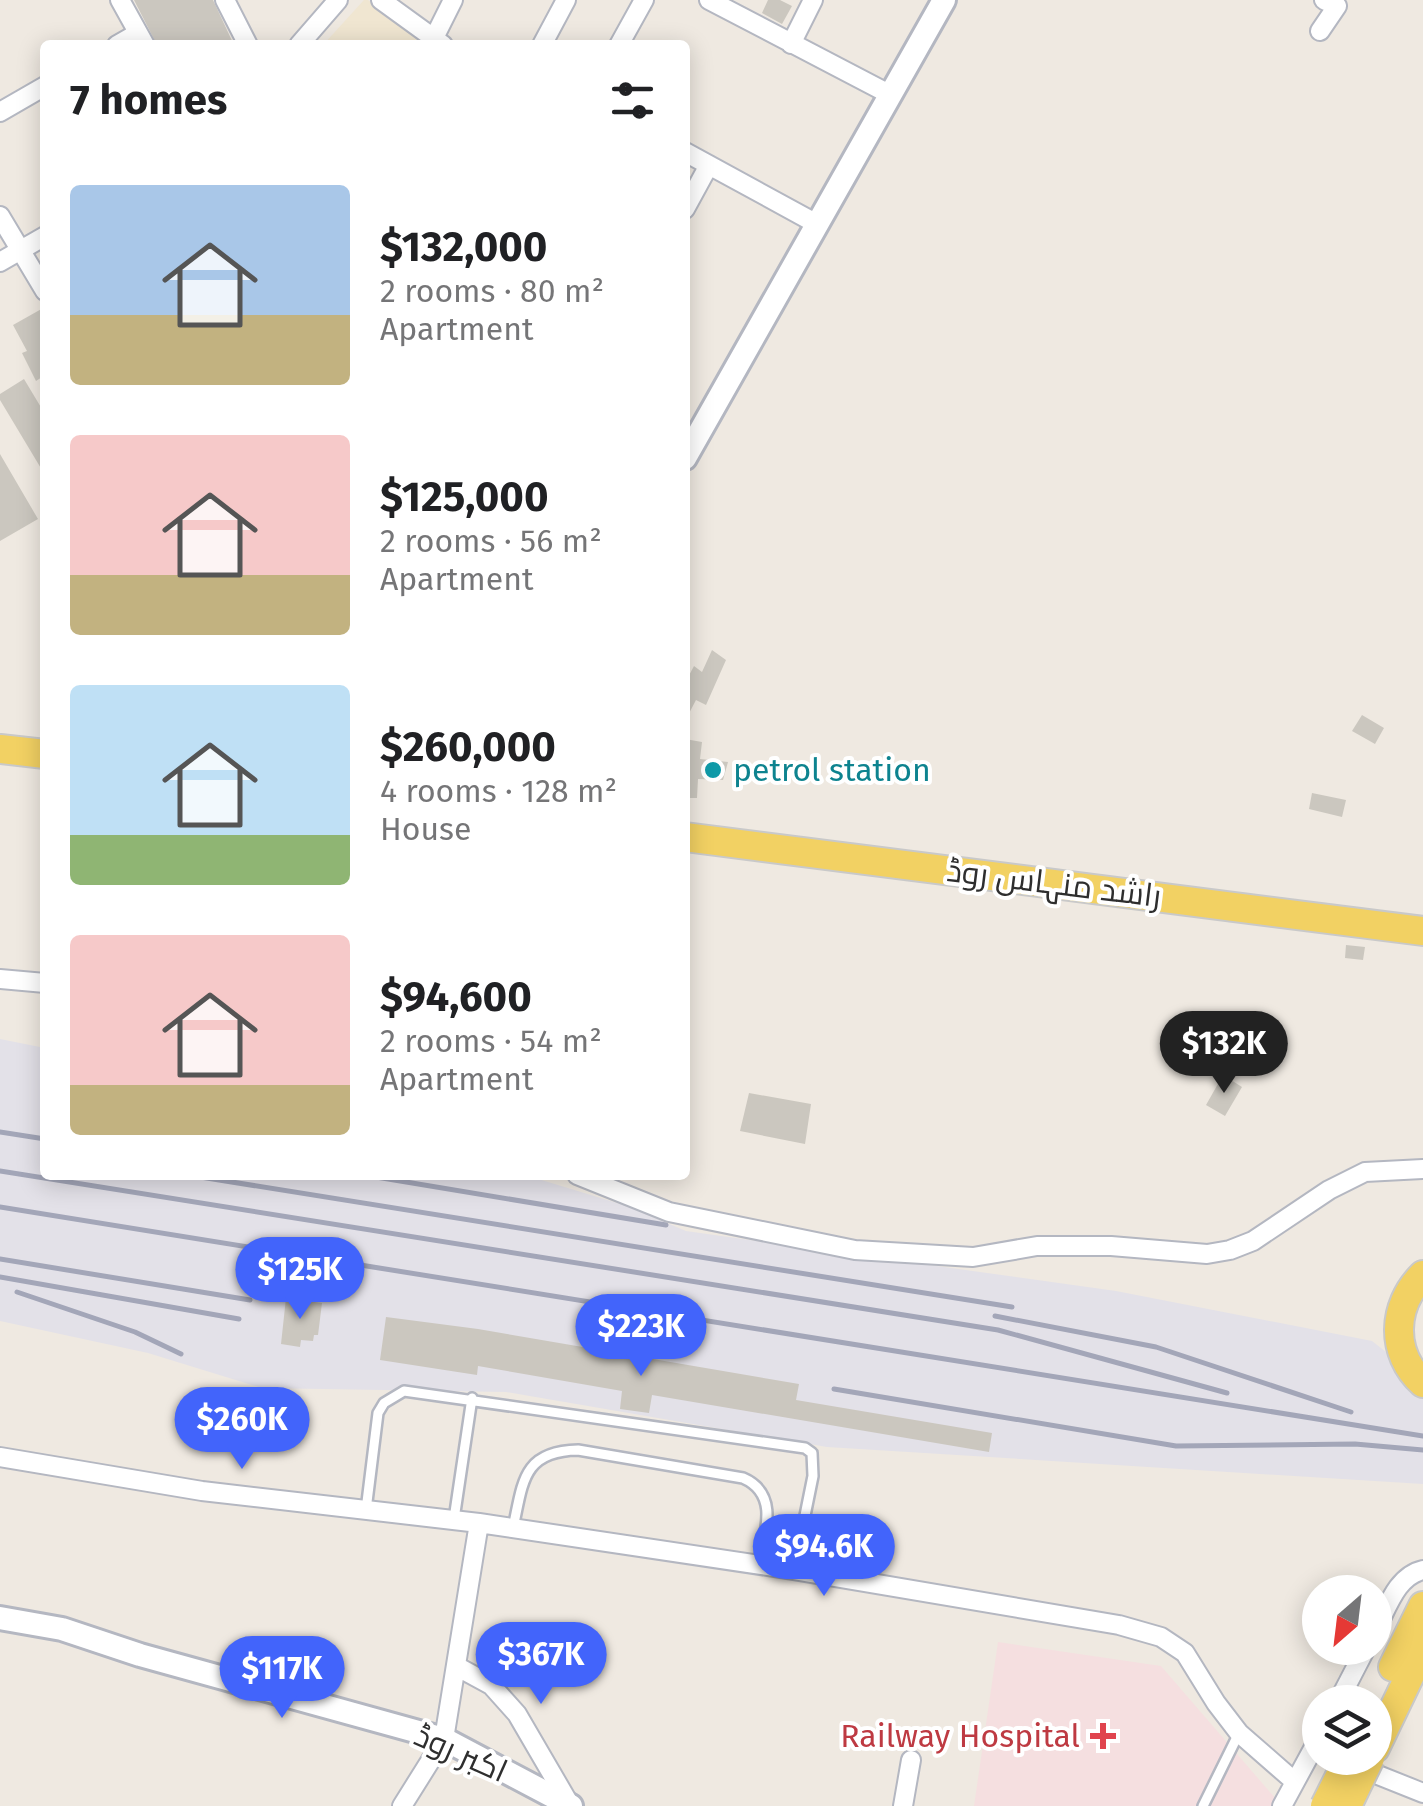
<!DOCTYPE html>
<meta charset="utf-8">
<style>
body{margin:0;font-family:"Fira Sans",Cairo,sans-serif;background:#f2f2f2;color:#202124;height:100vh;display:flex;flex-direction:column;font-size:38px;white-space:nowrap}
*{box-sizing:border-box;margin:0}
p{font-size:32px;color:#757577}
.icon{flex:none;width:55px;height:55px;fill:none;stroke:currentColor;stroke-width:2;stroke-linecap:round;stroke-linejoin:round}
.map{position:relative;flex:1;overflow:hidden}
.details{position:absolute;left:40px;top:40px;width:650px;height:1140px;display:flex;flex-direction:column;background:#fff;border-radius:10px;box-shadow:0 5px 25px #0003}
.details>*{flex:none}
.needle{width:65px;rotate:208deg}
.controls{position:absolute;left:1302px;top:1575px;display:grid;gap:20px}
.controls a{display:grid;place-items:center;width:90px;height:90px;border-radius:50%;background:#fff;box-shadow:0 5px 25px #0003;font-size:50px}
.price{position:absolute;translate:-50% -85px;padding:0 22px;border-radius:35px;background:#4264fb;color:#fff;font-size:32px;line-height:65px;filter:drop-shadow(0 2px 5px #0008)}
.price::after{content:'';position:absolute;left:50%;top:60px;width:30px;height:22px;margin-left:-15px;background:inherit;clip-path:polygon(0 0,100% 0,50% 100%)}
.price.active{background:#222;color:#fff}
ul{padding:0;list-style:none}
li{display:flex;align-items:center;gap:30px;height:250px;padding:0 30px}
li span{display:grid;place-items:center;flex:none;width:280px;height:200px;border-radius:10px;color:#555}
li>.icon{margin-inline-start:auto}
span .icon{width:120px;height:120px;fill:#fffc;stroke-width:1}
li b{font-size:42px}
h2{display:flex;justify-content:space-between;align-items:center;height:120px;padding:0 30px;font-size:42px}
.map>svg:first-child{display:block}
.industrial{fill:#e3e1e8}
.education{fill:#f0e6d1}
.medical{fill:#f5dfe0}
.building{fill:#cbc7bf}
.lines{fill:none;stroke-linecap:round;stroke-linejoin:round}
.lane-casing{stroke:#b4b7c1;stroke-width:14}
.street-casing{stroke:#b4b7c1;stroke-width:22}
.secondary-casing{stroke:#b4b7c1;stroke-width:28}
.primary-casing{stroke:#c9c9c9;stroke-width:32}
.lane{stroke:#fff;stroke-width:9}
.street{stroke:#fff;stroke-width:18}
.secondary{stroke:#fff;stroke-width:22}
.primary{stroke:#f2d163;stroke-width:28}
.rail{stroke:#a3a6b8;stroke-width:5}
.primary-bridge-casing{stroke:#c9c9c9;stroke-width:32;stroke-linecap:butt}
.primary-bridge{stroke:#f2d163;stroke-width:28}
.culture-dot{fill:#0f9aa8;stroke:#fff;stroke-width:4}
.health-dot{fill:#e0444e;stroke:#fff;stroke-width:4}
.labels{text-anchor:middle;stroke-width:8;stroke-linejoin:round;paint-order:stroke}
.culture-label{font-size:32px;fill:#0d838f;stroke:#fff;text-anchor:start}
.street-label{font-size:32px;fill:#2e2e2e;stroke:#fff}
.health-label{font-size:32px;fill:#be3a42;stroke:#fff;text-anchor:end}
</style>
<div class="map">
<svg width="1423" height="1806" viewBox="0 0 1423 1806">
<rect width="100%" height="100%" fill="#efe9e1"/>
<path class="industrial" d="M0,1039L45,1048V1175H525L627,1206L686,1231L1116,1291L1372,1341L1395,1359L1423,1391V1484L827,1447L506,1392L262,1388L148,1353L0,1321Z"/>
<path class="education" d="M364,0H368L425,45H323Z"/>
<path class="medical" d="M998,1642L1161,1666L1282,1806H974Z"/>
<path class="building" d="M134,0H213L234,45H157Z
M768,0H780L792,6L782,24L762,13Z
M45,307V375L36,381L22,353L27,351L13,325Z
M24,379L45,414V475L0,400V394Z
M0,454L38,519L0,541Z
M712,650L726,660L706,705L696,700L685,721V683L694,666L702,672Z
M1362,715L1384,728L1375,744L1352,731Z
M685,739L702,742L700,759L728,762L723,780L698,779L697,798H685Z
M1312,793L1346,800L1342,817L1309,809Z
M1346,945L1365,947L1363,960L1345,958Z
M1223,1075L1242,1087L1225,1116L1206,1105Z
M749,1093L811,1104L805,1144L740,1131Z
M286,1298L322,1303L318,1335H314L313,1341L301,1340L300,1347L281,1344Z
M386,1317L478,1329L799,1384L796,1400L992,1433L989,1452L652,1395L649,1413L620,1409L622,1391L478,1366L477,1375L380,1360Z"/>
<g class="lines">
<defs>
<path id="lane" d="M366,1510L378,1413L384,1403L404,1391L805,1448L812,1453L813,1476L794,1570
M454,1519L472,1398
M513,1528C523,1483 522,1451 578,1450L743,1478C780,1494 765,1533 758,1565
M1203,1806L1239,1733"/>
<path id="street" d="M120,0L145,45
M225,0L248,45
M381,0L443,45
M709,0L891,95
M1320,31L1337,6L1324,0
M434,38L453,0
M791,44L813,0
M117,45L138,33
M299,45L338,0
M542,45L566,0
M619,45L644,0
M0,112L45,86
M685,152L817,224
M685,209L709,165
M0,216L45,291
M0,262L45,236
M0,979L45,983
M577,1175L669,1212L855,1250L973,1257L1037,1246H1111L1207,1254L1230,1250L1253,1241L1329,1190L1365,1172L1423,1169
M0,1457L202,1491L479,1523
M1375,1631C1387,1609 1396,1576 1423,1570
M456,1666L491,1685L517,1714L570,1805
M1338,1702L1366,1648
M1358,1767L1423,1793
M402,1806L444,1739L479,1523L794,1570L1119,1625L1161,1637L1185,1653L1216,1703L1239,1733L1294,1781
M903,1806L911,1760
M1282,1806L1320,1736"/>
<path id="secondary" d="M685,458L944,0
M0,1618L62,1629L140,1655L444,1739L571,1806"/>
<path id="primary" d="M0,749L45,754
M685,837L1423,931
M1423,1275C1392,1306 1390,1353 1423,1383
M1393,1667L1423,1606
M1375,1748L1423,1648"/>
</defs>
<use href="#lane" class="lane-casing"/>
<use href="#street" class="street-casing"/>
<use href="#secondary" class="secondary-casing"/>
<use href="#primary" class="primary-casing"/>
<use href="#lane" class="lane"/>
<use href="#street" class="street"/>
<use href="#secondary" class="secondary"/>
<use href="#primary" class="primary"/>
<path class="rail" d="M0,1132L45,1139
M0,1171L998,1330L1227,1393
M188,1175L1012,1307
M364,1175L666,1225
M0,1207L1423,1436
M0,1259L250,1300
M0,1277L239,1319
M17,1292L135,1332L181,1354
M995,1316L1156,1347L1351,1412
M834,1389L1176,1446L1355,1444L1423,1450"/>
<defs>
<path id="primary-bridge" d="M1325,1806L1349,1758
M1347,1806L1370,1758"/>
</defs>
<use href="#primary-bridge" class="primary-bridge-casing"/>
<use href="#primary-bridge" class="primary-bridge"/>
</g>
<circle class="culture-dot" cx="713" cy="770" r="10"/>
<path class="health-dot" d="M1098 1721h10v10h10v10h-10v10h-10v-10h-10v-10h10z"/>
<g class="labels">
<g class="culture-label">
<text x="733" y="781">petrol station</text>
</g>
<g class="street-label">
<text transform="translate(1054 883) rotate(7)" y="11">راشد منہاس روڈ</text>
<text transform="translate(461 1753) rotate(24)" y="11">اکبر روڈ</text>
</g>
<g class="health-label">
<text x="1080" y="1747">Railway Hospital</text>
</g>
</g>
</svg>
<div class="controls">
<a><svg class="needle" viewBox="-14 -14 28 28"><path d="M0-13l5 13h-10z" fill="#e53935"/><path d="M0 13l5-13h-10z" fill="#757577"/></svg></a>
<a><svg class="icon" aria-label="layers" viewBox="0 0 24 24"><path d="M12 4l9 5-9 5-9-5zM3 14l9 5 9-5"/></svg></a>
</div>
<b class="price active" style="left:1224px;top:1096px">$132K</b>
<b class="price" style="left:300px;top:1322px">$125K</b>
<b class="price" style="left:641px;top:1379px">$223K</b>
<b class="price" style="left:242px;top:1472px">$260K</b>
<b class="price" style="left:824px;top:1599px">$94.6K</b>
<b class="price" style="left:541px;top:1707px">$367K</b>
<b class="price" style="left:282px;top:1721px">$117K</b>
<section class="details">
<h2>7 homes<svg class="icon" aria-label="filters" viewBox="0 0 24 24"><path d="M4 7h16M4 17h16"/><circle cx="9" cy="7" r="2"/><circle cx="15" cy="17" r="2"/></svg></h2>
<ul>
<li><span style="background:linear-gradient(#a9c7e8 65%,#c2b280 0)"><svg class="icon" aria-label="home" viewBox="0 0 24 24"><path d="M3 11l9-7 9 7M6 9v11h12V9"/></svg></span><div><b>$132,000</b><p>2 rooms · 80 m²</p><p>Apartment</p></div></li>
<li><span style="background:linear-gradient(#f6c9c9 70%,#c2b280 0)"><svg class="icon" aria-label="home" viewBox="0 0 24 24"><path d="M3 11l9-7 9 7M6 9v11h12V9"/></svg></span><div><b>$125,000</b><p>2 rooms · 56 m²</p><p>Apartment</p></div></li>
<li><span style="background:linear-gradient(#bfe0f5 75%,#8fb573 0)"><svg class="icon" aria-label="home" viewBox="0 0 24 24"><path d="M3 11l9-7 9 7M6 9v11h12V9"/></svg></span><div><b>$260,000</b><p>4 rooms · 128 m²</p><p>House</p></div></li>
<li><span style="background:linear-gradient(#f6c9c9 75%,#c2b280 0)"><svg class="icon" aria-label="home" viewBox="0 0 24 24"><path d="M3 11l9-7 9 7M6 9v11h12V9"/></svg></span><div><b>$94,600</b><p>2 rooms · 54 m²</p><p>Apartment</p></div></li>
</ul>
</section>
</div>
